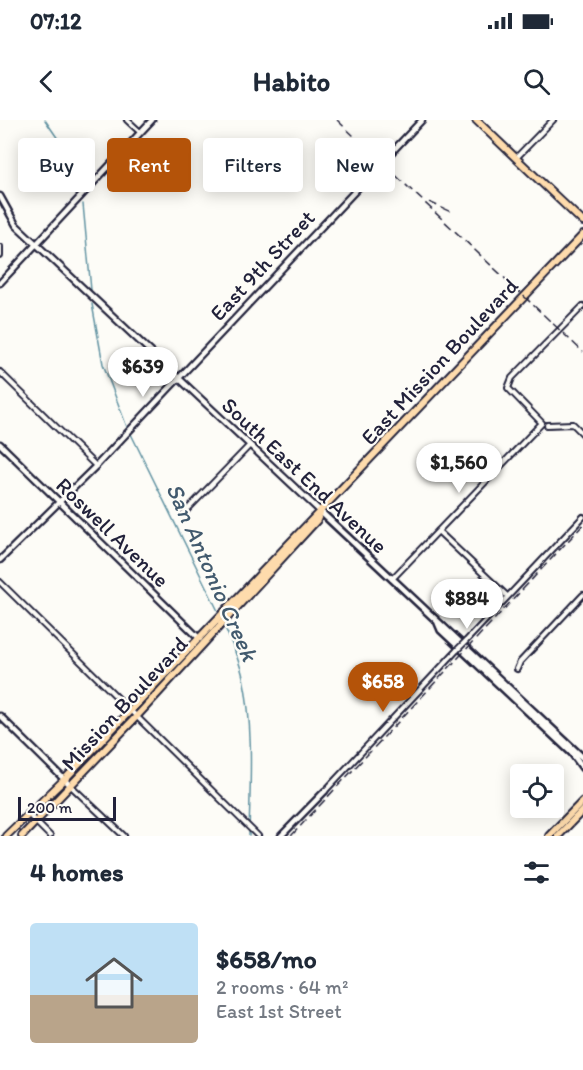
<!DOCTYPE html>
<meta charset="utf-8">
<style>
body{margin:0;font-family:Itim,sans-serif;background:#f2f2f3;color:#1f2937;height:100vh;display:flex;flex-direction:column;font-size:22px;white-space:nowrap}
*{box-sizing:border-box;margin:0}
p{font-size:20px;color:#747a83}
.icon{flex:none;width:33px;height:33px;fill:none;stroke:currentColor;stroke-width:2;stroke-linecap:round;stroke-linejoin:round}
.map{position:relative;height:716px;overflow:hidden}
.sheet{display:flex;flex-direction:column;background:#fff;flex:1}
.sheet>*{flex:none}
.top-card{position:absolute;left:18px;top:18px;width:548px;height:54px;display:flex;gap:12px}
.controls{position:absolute;left:510px;top:644px;display:grid;gap:12px}
.controls a{display:grid;place-items:center;width:54px;height:54px;border-radius:6px;background:#fff;box-shadow:0 3px 15px #0003;font-size:30px}
.scale{position:absolute;left:18px;bottom:15px;width:98px;box-sizing:border-box;padding-left:6px;border:3px solid #22223b;border-top:0;font-size:16px;line-height:21px;white-space:nowrap;color:#22223b;-webkit-text-stroke:4px #fdfcf7;paint-order:stroke}
.price{position:absolute;translate:-50% -51px;padding:0 14px;border-radius:21px;background:#fff;color:#222;font-size:20px;line-height:39px;filter:drop-shadow(0 2px 3px #0008)}
.price::after{content:'';position:absolute;left:50%;top:36px;width:18px;height:14px;margin-left:-9px;background:inherit;clip-path:polygon(0 0,100% 0,50% 100%)}
.price.on{background:#b45309;color:#fff}
ul{padding:0;list-style:none}
li{display:flex;align-items:center;gap:18px;height:150px;padding:0 30px}
li+li{border-top:2px solid #e0e1e3}
li span{display:grid;place-items:center;flex:none;width:168px;height:120px;border-radius:6px;color:#555}
li>.icon{margin-inline-start:auto}
span .icon{width:72px;height:72px;fill:#fffc;stroke-width:1}
li b{font-size:26px}
h2{display:flex;justify-content:space-between;align-items:center;height:72px;padding:0 30px;font-size:26px}
.chip{padding:0 21px;border-radius:6px;background:#fff;box-shadow:0 3px 15px #0003;font-size:21px;line-height:54px}
.chip.on{background:#b45309;color:#fff}
.status{display:flex;justify-content:space-between;align-items:center;height:42px;padding:0 30px;background:#fff;direction:ltr}
.status svg{height:16px;fill:currentColor}
header{display:flex;justify-content:space-between;align-items:center;height:78px;padding:0 30px;background:#fff;font-size:27px;font-weight:700}
.map>svg:first-child{display:block}
.lines{fill:none;stroke-linecap:round;stroke-linejoin:round}
.stream{stroke:#6293a2;stroke-width:1.5}
.minor-casing{stroke:#22223b;stroke-width:8}
.tertiary-casing{stroke:#22223b;stroke-width:9}
.secondary-casing{stroke:#22223b;stroke-width:10}
.primary-casing{stroke:#22223b;stroke-width:10}
.minor{stroke:#fdfcf7;stroke-width:4}
.tertiary{stroke:#fdfcf7;stroke-width:4.5}
.secondary{stroke:#fdfcf7;stroke-width:5}
.primary{stroke:#fedbac;stroke-width:6}
.rail{stroke:#22223b;stroke-width:1.5;stroke-dasharray:9 4.5;stroke-linecap:butt}
.minor-bridge-casing{stroke:#22223b;stroke-width:8;stroke-linecap:butt}
.minor-bridge{stroke:#fdfcf7;stroke-width:4}
.labels{text-anchor:middle;stroke-width:4.5;stroke-linejoin:round;paint-order:stroke}
.street-label{font-size:22px;fill:#22223b;stroke:#fdfcf7}
.water-label{font-size:24px;font-style:italic;fill:#425a6e;stroke:#fdfcf7}
</style>
<div class="status"><b>07:12</b><svg viewBox="0 0 49 12"><path d="M0 12V9h3v3zM5 12V6h3v6zM10 12V3h3v9zM15 12V0h3v12zM26 1h20v11H26zM47 4h2v5h-2z"/></svg></div>
<header><svg class="icon" aria-label="back" viewBox="0 0 24 24"><path d="M15 5l-7 7 7 7"/></svg>Habito<svg class="icon" aria-label="search" viewBox="0 0 24 24"><circle cx="10" cy="10" r="6"/><path d="M15 15l6 6"/></svg></header>
<div class="map">
<svg width="583" height="716" viewBox="0 0 583 716">
<rect width="100%" height="100%" fill="#fdfcf7"/>
<filter id="ink" filterUnits="userSpaceOnUse"><feTurbulence type="fractalNoise" baseFrequency=".0167" numOctaves="2"/><feDisplacementMap in="SourceGraphic" scale="12" xChannelSelector="R" yChannelSelector="G"/><feConvolveMatrix kernelMatrix="1 2 1 2 8 2 1 2 1" color-interpolation-filters="sRGB"/></filter>
<g filter="url(#ink)">
<g class="lines">
<path class="stream" d="M45,0L69,35L80,70
M83,84L91,170
M92,184L103,244L127,307
M131,314L220,495
M224,505C231,522 239,539 243,557C254,608 250,664 249,716"/>
<defs>
<path id="minor" d="M127,0L140,12
M516,38L553,0
M0,127V136
M0,252L96,346
M547,305L573,304L583,314
M185,392L249,326
M438,411L507,476
M392,459L542,303L508,268L512,258L583,186
M0,462L258,716
M466,521L583,397
M517,549L520,542L583,475
M71,666L124,716
M325,671L457,530
M28,694L50,716"/>
<path id="tertiary" d="M0,76L16,105L321,392
M0,163L152,0
M0,324L200,519
M0,440L96,346L422,0
M0,596L71,666
M281,716L325,671"/>
<path id="secondary" d="M321,392L583,638
M438,503L441,510L572,633L583,648"/>
<path id="primary" d="M476,0L583,102
M6,716L65,659L583,115
M22,716L137,596L317,400L320,393
M549,716L583,681
M558,716L583,690"/>
</defs>
<use href="#minor" class="minor-casing"/>
<use href="#tertiary" class="tertiary-casing"/>
<use href="#secondary" class="secondary-casing"/>
<use href="#primary" class="primary-casing"/>
<use href="#minor" class="minor"/>
<use href="#tertiary" class="tertiary"/>
<use href="#secondary" class="secondary"/>
<use href="#primary" class="primary"/>
<path class="rail" d="M337,0L583,232
M429,82L451,92
M291,716L583,405"/>
<defs>
<path id="minor-bridge" d="M457,530L466,521"/>
</defs>
<use href="#minor-bridge" class="minor-bridge-casing"/>
<use href="#minor-bridge" class="minor-bridge"/>
</g>
</g>
<g class="labels">
<g class="street-label">
<text transform="translate(262 145) rotate(-47)" y="8">East 9th Street</text>
<text transform="translate(439 241) rotate(-47)" y="8">East Mission Boulevard</text>
<text transform="translate(305 355) rotate(43)" y="8">South East End Avenue</text>
<text transform="translate(113 412) rotate(44)" y="8">Roswell Avenue</text>
<text transform="translate(124 583) rotate(-47)" y="8">Mission Boulevard</text>
</g>
<g class="water-label">
<text transform="translate(212 452) rotate(66)" y="8">San Antonio Creek</text>
</g>
</g>
</svg>
<div class="controls">
<a><svg class="icon" aria-label="locate" viewBox="0 0 24 24"><circle cx="12" cy="12" r="6"/><path d="M12 2v4M12 18v4M2 12h4M18 12h4"/></svg></a>
</div>
<div class="scale">200 m</div>
<b class="price" style="left:143px;top:278px">$639</b>
<b class="price" style="left:459px;top:374px">$1,560</b>
<b class="price" style="left:467px;top:510px">$884</b>
<b class="price on" style="left:383px;top:593px">$658</b>
<div class="top-card">
<a class="chip">Buy</a>
<a class="chip on">Rent</a>
<a class="chip">Filters</a>
<a class="chip">New</a>
</div>
</div>
<section class="sheet">
<h2>4 homes<svg class="icon" aria-label="filters" viewBox="0 0 24 24"><path d="M4 7h16M4 17h16"/><circle cx="9" cy="7" r="2"/><circle cx="15" cy="17" r="2"/></svg></h2>
<ul>
<li><span style="background:linear-gradient(#bfe0f5 60%,#b9a48a 0)"><svg class="icon" aria-label="home" viewBox="0 0 24 24"><path d="M3 11l9-7 9 7M6 9v11h12V9"/></svg></span><div><b>$658/mo</b><p>2 rooms · 64 m²</p><p>East 1st Street</p></div></li>
</ul>
</section>
